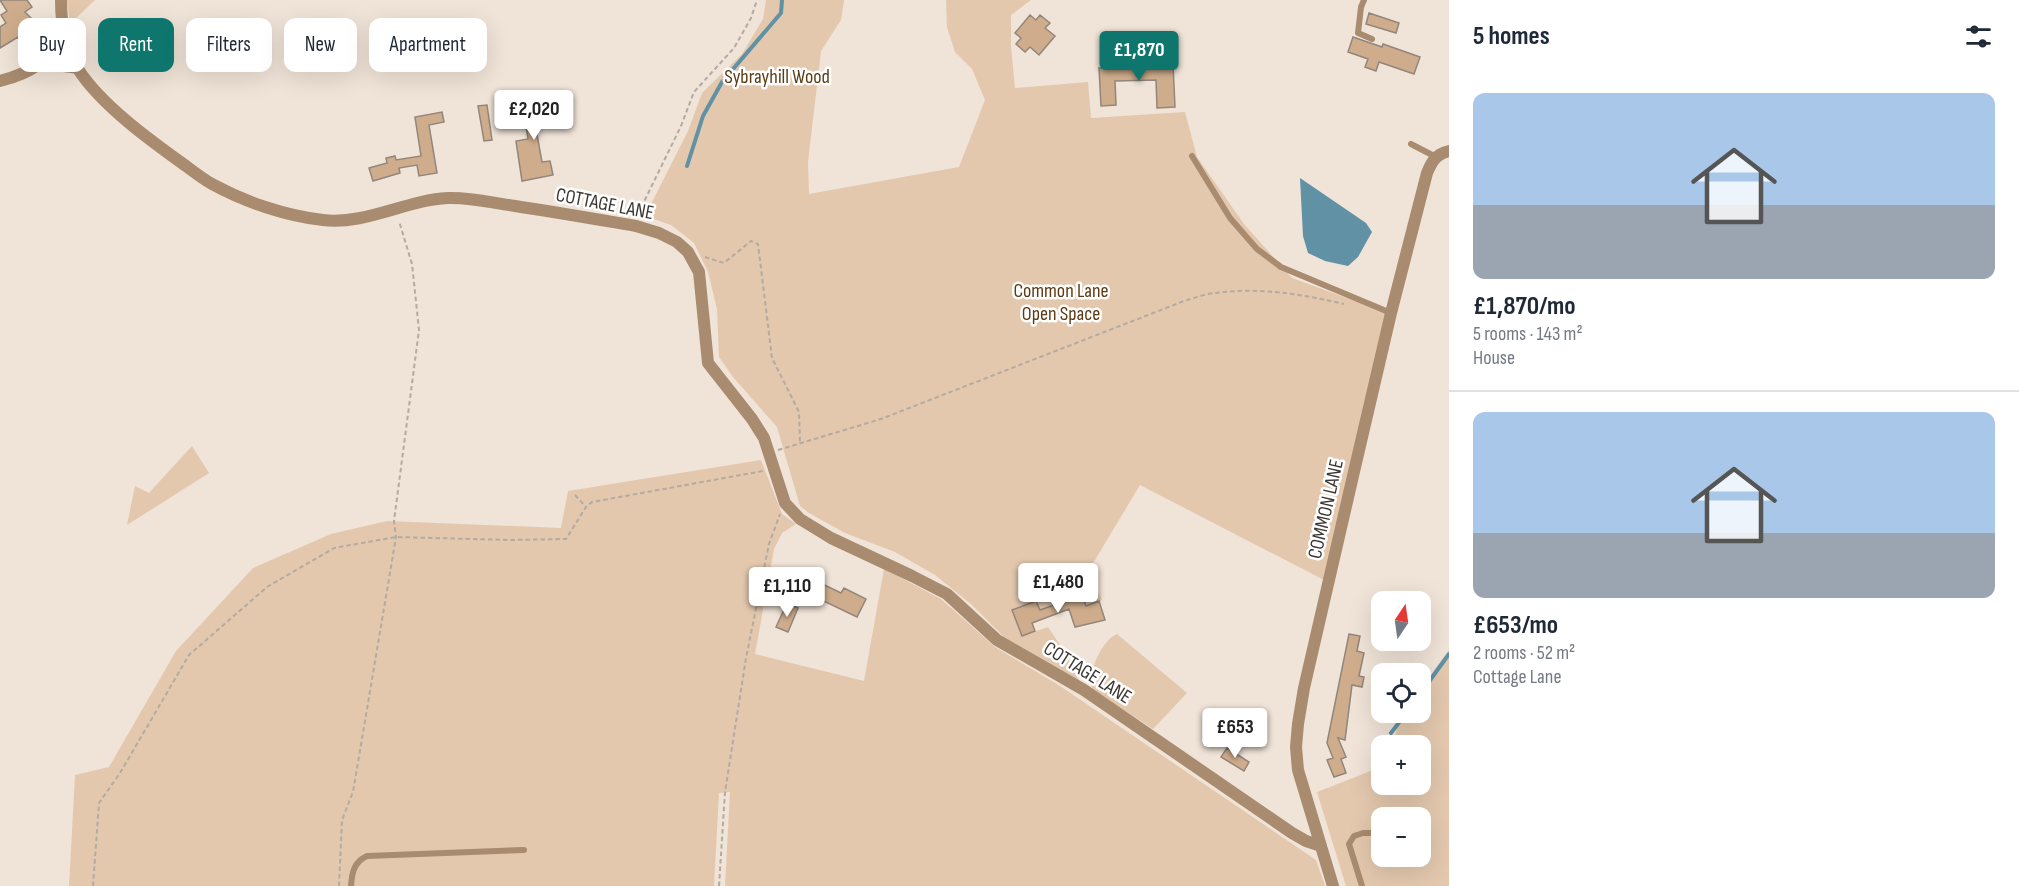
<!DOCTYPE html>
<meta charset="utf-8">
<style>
body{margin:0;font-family:"Sofia Sans Condensed",sans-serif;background:#f2f2f3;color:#1f2937;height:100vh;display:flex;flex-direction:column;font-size:22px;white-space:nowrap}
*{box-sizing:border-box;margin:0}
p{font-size:20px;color:#747a83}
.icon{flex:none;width:33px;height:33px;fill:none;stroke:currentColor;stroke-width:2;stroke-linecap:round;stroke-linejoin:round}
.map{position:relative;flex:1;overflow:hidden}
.side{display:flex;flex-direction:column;background:#fff;width:570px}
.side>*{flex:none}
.top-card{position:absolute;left:18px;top:18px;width:570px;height:54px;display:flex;gap:12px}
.needle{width:39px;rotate:13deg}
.fabs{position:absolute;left:1371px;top:591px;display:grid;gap:12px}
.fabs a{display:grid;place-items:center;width:60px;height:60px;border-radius:12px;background:#fff;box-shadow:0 6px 24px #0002;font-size:30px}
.price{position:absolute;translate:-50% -51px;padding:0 14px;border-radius:6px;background:#fff;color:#222;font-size:20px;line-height:39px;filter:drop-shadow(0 2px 3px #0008)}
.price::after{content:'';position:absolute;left:50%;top:36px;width:18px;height:14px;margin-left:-9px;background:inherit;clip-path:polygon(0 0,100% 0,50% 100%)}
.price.selected{background:#0f766e;color:#fff}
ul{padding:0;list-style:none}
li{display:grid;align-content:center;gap:12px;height:318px;padding:0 24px}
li+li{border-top:2px solid #e0e1e3}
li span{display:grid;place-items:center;height:186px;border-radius:12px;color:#555}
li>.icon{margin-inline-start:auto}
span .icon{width:108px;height:108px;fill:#fffc;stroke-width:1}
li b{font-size:26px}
h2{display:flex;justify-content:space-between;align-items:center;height:72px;padding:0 24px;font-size:26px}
.chip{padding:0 21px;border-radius:12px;background:#fff;box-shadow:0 6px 24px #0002;font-size:21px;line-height:54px}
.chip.selected{background:#0f766e;color:#fff}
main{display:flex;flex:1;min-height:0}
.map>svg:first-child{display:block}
.green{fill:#e3c8ae;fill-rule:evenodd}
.water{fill:#6191a4}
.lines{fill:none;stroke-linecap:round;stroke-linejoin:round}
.stream{stroke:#6191a4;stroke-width:4}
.building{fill:#cfad8c;stroke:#92867b;stroke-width:1.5}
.path{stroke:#b4aaa1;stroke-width:2;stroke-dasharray:4.5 3;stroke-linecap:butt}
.service{stroke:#a98b6f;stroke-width:6}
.tertiary{stroke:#a98b6f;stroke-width:12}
.labels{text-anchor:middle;stroke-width:5;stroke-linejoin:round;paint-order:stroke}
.park-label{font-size:20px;fill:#5c3a13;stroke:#fff}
.street-label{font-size:20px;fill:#3b3632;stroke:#fff}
</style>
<main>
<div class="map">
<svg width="1449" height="886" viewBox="0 0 1449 886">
<rect width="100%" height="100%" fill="#f0e3d7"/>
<path class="green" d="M67,0H95L70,24Z
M766,0H844L841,20L821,51L808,162L809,194L959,167L985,100L972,69L955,52L947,27L946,0H1031L1011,15V47L1015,88L1088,82L1091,118L1185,112L1197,157L1244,224L1292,278L1388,313L1324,580L1140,485L1089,570L1102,600L1082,609L1080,603L1084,601L1082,595L1040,610L1036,601L1013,610L1022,636L1048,627L1064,651L1079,681L1007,640L972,605L935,575L895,552L845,533L809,513L800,506L777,427L733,377L719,357L717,309L708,272L694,243L671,225L645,216L688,131L702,93L742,54L763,19Z
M192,446L209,473L127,525L135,486L149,493Z
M761,460L782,514L796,524L782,533L774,549L755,654L864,681L884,569L941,599L995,647L1060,686L1316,860L1325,886H725L730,792L719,793L714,886H69L75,775L109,767L176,651L253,568L331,534L387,521L561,528L568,491Z
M1117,634L1187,693L1153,729L1092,689C1087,673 1102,640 1117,634Z
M1449,650V886H1346L1317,792L1381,767L1382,784H1420V746L1393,745L1400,717L1403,713L1420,712L1421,688ZM1382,818H1420V856H1382Z"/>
<path class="water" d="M1300,178L1366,223L1372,232L1358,257L1348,266L1325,261L1308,253L1303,236Z"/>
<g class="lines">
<path class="stream" d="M687,166L703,116L722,82L781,13L782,0
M1420,694L1449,654
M1391,733L1407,712"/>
</g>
<path class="building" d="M0,0H27L32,7L25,12L35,22L32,26L35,29L22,41L18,37L0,48V27L6,23L1,15L7,11Z
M1369,13L1399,23L1396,33L1366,24Z
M1030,15L1036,20L1040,15L1050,23L1045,28L1055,36L1039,55L1030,47L1025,52L1016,44L1021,38L1015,33Z
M1353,37L1382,47L1383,44L1420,57L1414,74L1379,62L1376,71L1365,67L1368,59L1348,52Z
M1173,64L1175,107L1157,108L1156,80L1115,81L1116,105L1101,106L1099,68Z
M552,103L555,126L536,129L542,162L550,161L553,175L522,181L516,141L528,139L525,119L516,120L514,108Z
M487,105L492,140L484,141L478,106Z
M442,112L444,122L429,125L437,173L419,176L417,165L399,168L400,173L373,181L369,168L387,163L386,158L395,156L396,160L421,156L415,117Z
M804,568L815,573L812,579L841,593L844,588L866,599L857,617L786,583L793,569L801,573Z
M1082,595L1086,606L1099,601L1105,620L1075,627L1069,609L1032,623L1035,631L1022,636L1012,610L1036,601L1040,610Z
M787,603L798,608L788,632L776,627Z
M1349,634L1360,636L1357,651L1364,653L1359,676L1364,677L1362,687L1352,685L1345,740L1338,738L1346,757L1341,759L1346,773L1334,777L1327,760L1333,758L1327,743Z
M1227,748L1249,762L1244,771L1221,757Z"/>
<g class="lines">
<path class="path" d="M638,214L681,126L694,92L734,48L751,18L757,0
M705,257L724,263L751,241L758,244L772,358L799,412L800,442
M778,450L881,419L1184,301C1194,298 1205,294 1215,293C1259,287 1301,294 1344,304
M575,495L586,507
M93,886L99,803L120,773L189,655L267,587L334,548L396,537L510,540L566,539L586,507L592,502L763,471
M339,886L342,820L353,792L396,537L394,521L419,330L412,264L399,221
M719,886L725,792L746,658L769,544L780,514"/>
<path class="service" d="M1364,0L1361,7L1358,33L1372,39
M1411,144L1436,157
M1192,156L1230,218L1257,249L1281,267L1391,313
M351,886C352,872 354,862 367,856L524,850
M1362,886L1349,844L1354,836L1363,833H1382"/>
<path class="tertiary" d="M61,0C61,24 65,49 78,69C101,105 151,141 186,166C194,172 203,179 212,184C245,202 286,216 323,220C366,225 406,200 448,198C470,197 493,203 515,206C555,212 595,219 636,226L659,233L677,242L688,252L699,272L708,363L752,419L764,438L785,503L800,519L831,538L912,576L947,594L997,640L1084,690L1292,833L1306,841L1321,846
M43,63L78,68
M0,81C31,73 48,62 64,34
M1333,886L1298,770L1296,747L1298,724L1304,688L1353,476L1391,313L1427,173C1432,161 1436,154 1449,151"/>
</g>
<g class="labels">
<g class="park-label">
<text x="777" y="83">Sybrayhill Wood</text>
<text x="1061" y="297">Common Lane<tspan x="1061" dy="23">Open Space</tspan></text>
</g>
<g class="street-label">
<text transform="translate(605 203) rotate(11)" y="7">COTTAGE LANE</text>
<text transform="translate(1325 509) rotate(-77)" y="7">COMMON LANE</text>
<text transform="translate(1088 672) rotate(32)" y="7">COTTAGE LANE</text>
</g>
</g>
</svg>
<div class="fabs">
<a><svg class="needle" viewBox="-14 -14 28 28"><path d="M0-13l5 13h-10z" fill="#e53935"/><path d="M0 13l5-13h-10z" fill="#747a83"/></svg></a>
<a><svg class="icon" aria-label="locate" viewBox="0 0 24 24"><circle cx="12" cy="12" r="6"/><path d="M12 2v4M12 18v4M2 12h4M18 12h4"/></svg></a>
<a>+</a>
<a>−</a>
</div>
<b class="price selected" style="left:1139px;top:82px">£1,870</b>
<b class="price" style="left:534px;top:141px">£2,020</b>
<b class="price" style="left:1058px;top:614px">£1,480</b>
<b class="price" style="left:787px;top:618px">£1,110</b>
<b class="price" style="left:1235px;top:759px">£653</b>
<div class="top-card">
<a class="chip">Buy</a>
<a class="chip selected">Rent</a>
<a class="chip">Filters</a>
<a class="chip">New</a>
<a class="chip">Apartment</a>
</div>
</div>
<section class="side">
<h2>5 homes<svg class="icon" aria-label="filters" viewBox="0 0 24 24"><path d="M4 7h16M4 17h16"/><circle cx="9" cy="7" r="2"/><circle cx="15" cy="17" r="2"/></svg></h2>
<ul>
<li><span style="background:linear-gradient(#a9c7e8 60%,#9aa5b1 0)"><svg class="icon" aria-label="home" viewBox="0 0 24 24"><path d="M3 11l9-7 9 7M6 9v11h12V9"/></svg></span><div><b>£1,870/mo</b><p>5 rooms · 143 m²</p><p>House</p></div></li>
<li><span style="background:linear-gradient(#a9c7e8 65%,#9aa5b1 0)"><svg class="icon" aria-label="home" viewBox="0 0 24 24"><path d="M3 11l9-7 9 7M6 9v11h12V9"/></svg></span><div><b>£653/mo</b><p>2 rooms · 52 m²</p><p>Cottage Lane</p></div></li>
</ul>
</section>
</main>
